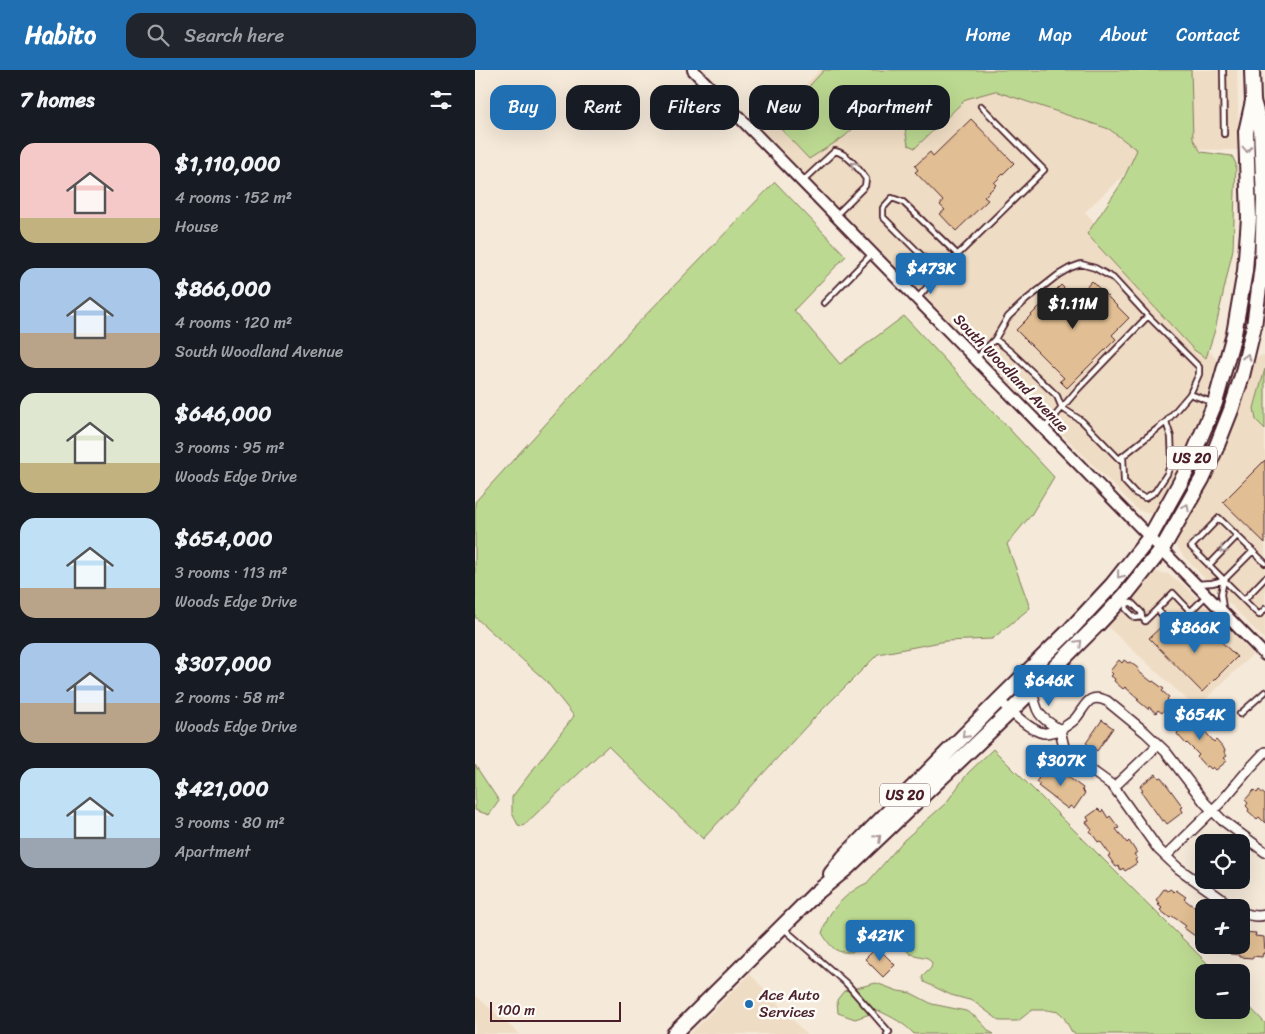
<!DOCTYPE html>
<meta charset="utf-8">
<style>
body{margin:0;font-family:Sriracha,sans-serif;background:#20242c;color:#f1f3f6;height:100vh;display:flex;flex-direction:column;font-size:19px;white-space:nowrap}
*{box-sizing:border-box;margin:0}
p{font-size:16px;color:#9ea1a6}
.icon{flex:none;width:28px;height:28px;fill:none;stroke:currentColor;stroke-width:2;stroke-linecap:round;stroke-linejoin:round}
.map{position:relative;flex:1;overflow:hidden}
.panel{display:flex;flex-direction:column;background:#171b24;width:475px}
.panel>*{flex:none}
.top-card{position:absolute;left:15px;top:15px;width:475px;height:45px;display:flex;gap:10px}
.buttons{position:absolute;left:720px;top:764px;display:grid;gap:10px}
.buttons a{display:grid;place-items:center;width:55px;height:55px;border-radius:10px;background:#171b24;box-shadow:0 5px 20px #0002;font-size:25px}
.scale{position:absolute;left:15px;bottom:12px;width:131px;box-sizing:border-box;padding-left:5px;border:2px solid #4a1f2b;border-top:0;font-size:14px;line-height:18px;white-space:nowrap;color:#4a1f2b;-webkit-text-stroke:4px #fdfcf7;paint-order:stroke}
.price{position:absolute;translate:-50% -42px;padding:0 11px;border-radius:5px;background:#1f6fb2;color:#fff;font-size:16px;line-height:32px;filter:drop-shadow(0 1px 2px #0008)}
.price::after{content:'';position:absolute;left:50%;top:30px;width:15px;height:11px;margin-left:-8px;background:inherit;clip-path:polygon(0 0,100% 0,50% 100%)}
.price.active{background:#222;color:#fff}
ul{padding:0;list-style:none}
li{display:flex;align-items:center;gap:15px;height:125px;padding:0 20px}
li span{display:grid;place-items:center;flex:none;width:140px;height:100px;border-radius:15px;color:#555}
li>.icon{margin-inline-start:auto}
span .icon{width:60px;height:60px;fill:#fffc;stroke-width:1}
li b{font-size:21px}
h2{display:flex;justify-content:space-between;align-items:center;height:60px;padding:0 20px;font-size:21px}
.pill{padding:0 18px;border-radius:15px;background:#171b24;box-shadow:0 5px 20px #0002;font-size:18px;line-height:45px}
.pill.active{background:#1f6fb2;color:#fff}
header{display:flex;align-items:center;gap:30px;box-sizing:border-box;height:70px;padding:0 25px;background:#1f6fb2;color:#fff}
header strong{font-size:24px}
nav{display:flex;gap:28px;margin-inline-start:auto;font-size:18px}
.search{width:350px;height:45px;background:#20242c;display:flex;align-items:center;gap:12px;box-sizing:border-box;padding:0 18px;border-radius:15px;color:#9ea1a6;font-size:19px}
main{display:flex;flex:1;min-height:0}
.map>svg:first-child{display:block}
.built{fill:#efdcc4}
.green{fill:#bcd991;stroke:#837c5e}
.building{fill:#e1be93;stroke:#4a1f2b}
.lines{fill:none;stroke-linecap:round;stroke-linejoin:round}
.service-casing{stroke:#4a1f2b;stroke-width:8}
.minor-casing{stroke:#4a1f2b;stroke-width:12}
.tertiary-casing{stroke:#4a1f2b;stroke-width:14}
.primary-casing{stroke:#4a1f2b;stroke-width:18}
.service{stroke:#fdfcf7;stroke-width:4.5}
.minor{stroke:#fdfcf7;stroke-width:9}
.tertiary{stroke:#fdfcf7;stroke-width:10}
.primary{stroke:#fdfcf7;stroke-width:14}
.oneway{stroke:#ac999b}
.poi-dot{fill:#1f6fb2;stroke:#fdfcf7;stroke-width:2}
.labels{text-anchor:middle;stroke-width:5;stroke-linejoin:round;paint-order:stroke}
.shield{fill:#fdfcf7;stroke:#806168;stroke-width:1}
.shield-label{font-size:14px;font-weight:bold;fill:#4a1f2b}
.street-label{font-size:15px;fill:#4a1f2b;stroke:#fdfcf7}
.poi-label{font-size:15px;fill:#4a1f2b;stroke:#fdfcf7;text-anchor:start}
</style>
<header>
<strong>Habito</strong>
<div class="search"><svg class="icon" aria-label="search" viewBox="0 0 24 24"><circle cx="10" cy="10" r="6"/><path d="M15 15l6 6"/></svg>Search here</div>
<nav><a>Home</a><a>Map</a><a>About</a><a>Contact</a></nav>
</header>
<main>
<section class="panel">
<h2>7 homes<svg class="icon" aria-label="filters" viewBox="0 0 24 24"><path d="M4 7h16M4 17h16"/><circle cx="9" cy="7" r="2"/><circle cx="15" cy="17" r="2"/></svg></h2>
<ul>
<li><span style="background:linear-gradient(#f6c9c9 75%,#c2b280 0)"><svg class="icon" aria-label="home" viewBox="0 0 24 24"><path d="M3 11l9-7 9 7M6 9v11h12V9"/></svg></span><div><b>$1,110,000</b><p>4 rooms · 152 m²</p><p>House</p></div></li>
<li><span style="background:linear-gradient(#a9c7e8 65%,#b9a48a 0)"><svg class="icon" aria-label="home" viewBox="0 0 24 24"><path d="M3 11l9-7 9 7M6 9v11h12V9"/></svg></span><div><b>$866,000</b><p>4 rooms · 120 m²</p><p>South Woodland Avenue</p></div></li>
<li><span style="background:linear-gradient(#dfe7d0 70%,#c2b280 0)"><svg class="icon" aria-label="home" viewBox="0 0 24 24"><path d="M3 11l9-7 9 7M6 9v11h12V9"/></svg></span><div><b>$646,000</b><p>3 rooms · 95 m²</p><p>Woods Edge Drive</p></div></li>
<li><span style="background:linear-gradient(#bfe0f5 70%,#b9a48a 0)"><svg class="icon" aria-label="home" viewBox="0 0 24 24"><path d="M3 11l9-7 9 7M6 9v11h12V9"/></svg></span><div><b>$654,000</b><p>3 rooms · 113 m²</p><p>Woods Edge Drive</p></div></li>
<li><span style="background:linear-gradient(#a9c7e8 60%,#b9a48a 0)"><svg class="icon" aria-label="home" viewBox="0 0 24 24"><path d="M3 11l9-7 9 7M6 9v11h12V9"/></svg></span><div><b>$307,000</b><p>2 rooms · 58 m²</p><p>Woods Edge Drive</p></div></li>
<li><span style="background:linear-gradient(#bfe0f5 70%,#9aa5b1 0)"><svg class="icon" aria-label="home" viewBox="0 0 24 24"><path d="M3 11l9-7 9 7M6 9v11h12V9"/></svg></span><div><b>$421,000</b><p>3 rooms · 80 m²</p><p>Apartment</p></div></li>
</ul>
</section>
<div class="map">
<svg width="790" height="964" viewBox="0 0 790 964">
<rect width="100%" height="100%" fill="#f5e9d9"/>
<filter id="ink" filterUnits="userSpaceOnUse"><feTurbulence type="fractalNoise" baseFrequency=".02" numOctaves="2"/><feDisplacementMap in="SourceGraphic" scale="10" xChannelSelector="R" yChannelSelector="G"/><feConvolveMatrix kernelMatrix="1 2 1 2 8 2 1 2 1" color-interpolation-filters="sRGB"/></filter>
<g filter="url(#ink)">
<path class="built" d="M345,0H762L764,80L675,79L610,142L742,290L713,385L685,438L679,442L671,443L663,440L486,263L285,60Z
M790,285V299L779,338L781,350L790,359V570L710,488L700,474L703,462L778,288Z
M681,502L694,504L708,514L778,584L721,638L633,557L672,510Z
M275,904L331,964H215Z
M0,925L44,964H0Z"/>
<path class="green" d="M349,0H716L718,69L726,82L757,86L761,94L758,179L740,260L731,288L719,280L612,164L646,114L662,80L634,59L520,21L491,29L440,78L433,75L430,58L415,42L393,45L369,67L334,89L300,53Z
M300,112L371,186L319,240L365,294L429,246L579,407L556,445L532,474L555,538L517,569L471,571L403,584L339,648L228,769L133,676L48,756L43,755L37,743V727L99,646L71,611L0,547V432L157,259Z
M790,299V359L781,350L779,338Z
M518,679L741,902H729V940H766V928L790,953V964H601L597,962L588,946L584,942L572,940H557L543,951H525L498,931L476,925L449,912L447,907L456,898L457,893L453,888L435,884L419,867L409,862L397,869L384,881C362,884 359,882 347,863C349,858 351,853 353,848C359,835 379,818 392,813L429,770L471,733L493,703Z
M0,695L24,731L14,745L0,740Z
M401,913L423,921L436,923L457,934L491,941L502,948L515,962L519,964H439C429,953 417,947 404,941L380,949L363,943L362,930L369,921Z"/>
<path class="building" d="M496,49L539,93L519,113L521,115L509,127L513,130L481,161L465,144L470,140L465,135L468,131L440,102L443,100L440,96L455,82L458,86Z
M617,211L654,248L637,265L641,269L592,318L585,311L589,308L541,260L586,215L600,229Z
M790,390V473L748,432Z
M725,551L762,587L727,622L674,568L689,554L705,570Z
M644,590L647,593L649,590L653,593L655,592L664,599L663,601L677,612L678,611L689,619L687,621L694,627L692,629L695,632L687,643L683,640L681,643L674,637L673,639L662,630L664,629L650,617L648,619L639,611L640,609L636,606L638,604L635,601Z
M708,641L711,644L713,642L719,649L721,647L730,657L728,659L739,672L741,670L750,680L749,682L752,686L749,688L752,691L741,700L738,697L736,699L733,696L731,697L722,687L724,685L712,673L711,674L702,664L703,662L697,655L700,653L697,650Z
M627,650L638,658L622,681L611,673Z
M573,695L576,698L578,696L608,718L607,720L610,723L599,739L595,736L593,739L563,716L565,714L561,712Z
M681,704L684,708L686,707L708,737L706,738L708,742L692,754L689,750L687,751L666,721L668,720L665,716Z
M779,720L782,723L784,720L790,725V753L784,747L782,749L773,741L774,739L771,736L773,733L770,730Z
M623,739L626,742L628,740L633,748L635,746L644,758L641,759L652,773L654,771L662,783L659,784L662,788L660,790L662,793L650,801L648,798L646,800L643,796L641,797L633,786L635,785L631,779L625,771L623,772L615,761L617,760L611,752L614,751L612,747Z
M689,819L693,821L695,819L699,822L701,820L711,827L709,829L723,840L729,832V870L722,864L720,866L709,858L711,856L697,846L695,848L685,840L687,838L683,835L685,833L681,830Z
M767,862L781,863L780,866L789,867L790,884L788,883L787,887L778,886V888L764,887V885L755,884L756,875H766Z
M402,877L420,895L408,907L390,889Z"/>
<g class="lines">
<defs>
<path id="service" d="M748,0L749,64
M328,111L360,81C373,84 383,98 391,109L390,116L361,145
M464,203L408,147V138L417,128L428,132L483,185
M442,229L464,203L569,100L506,36
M349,233L397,184
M520,269L536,282L582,326L587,338L607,351L644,389L691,352L715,324
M501,289L520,269L533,247L551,230L583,205L595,198L606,194L620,198L638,208L673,246
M569,359L603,319L673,246L724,297V304L715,324L739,333
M648,386L649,411L660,423L670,428L680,422L692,404L697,390L696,367L691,352
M790,493L744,448L716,477L784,545L790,539
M734,495L762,466
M721,514L737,513L749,510
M769,530L790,508
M748,538L746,524L749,510L778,481
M716,542L698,523L682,539L699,558L731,526
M667,547L666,542L657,533H652L651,539L660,548L667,547L670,551L682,539
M765,644L790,622
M308,858L372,914L414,962L412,964"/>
<path id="minor" d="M557,619C561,643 564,647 585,660
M524,630C534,640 555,661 569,663C574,663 580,661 585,660
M639,717L683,675
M691,786L747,731L775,698L790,682
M759,838L703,798L683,779L638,716L590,681L585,660C590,656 597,653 601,648C611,636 613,622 632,631L670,662L691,682L730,733L747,750L790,782
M766,842C773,845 783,847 790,845"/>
<path id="tertiary" d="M218,0L790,585"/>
<path id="primary" d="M356,804L369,787L524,630L595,560L637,515L675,467L710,404L740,333L759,264L770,201L774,148L771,62L778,31L777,0
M199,964L340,824L374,796L536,641L622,555L651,524L687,479L727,409L741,378L756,340L767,306L779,256L787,196L789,131L786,58L778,31"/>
</defs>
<use href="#service" class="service-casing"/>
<use href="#minor" class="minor-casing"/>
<use href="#tertiary" class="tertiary-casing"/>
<use href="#primary" class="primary-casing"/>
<use href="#service" class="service"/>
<use href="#minor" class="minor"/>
<use href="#tertiary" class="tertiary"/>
<use href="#primary" class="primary"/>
</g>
<defs><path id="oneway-chevron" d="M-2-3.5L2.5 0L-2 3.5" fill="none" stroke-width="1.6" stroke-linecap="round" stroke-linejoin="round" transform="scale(1.25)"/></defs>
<g class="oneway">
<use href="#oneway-chevron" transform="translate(772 79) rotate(88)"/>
<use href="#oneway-chevron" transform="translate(379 95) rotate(-133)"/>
<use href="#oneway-chevron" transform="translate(772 287) rotate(-76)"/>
<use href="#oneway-chevron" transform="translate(711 437) rotate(-61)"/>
<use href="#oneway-chevron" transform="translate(748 480) rotate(135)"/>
<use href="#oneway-chevron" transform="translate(645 505) rotate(129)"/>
<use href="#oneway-chevron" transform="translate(604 573) rotate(-45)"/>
<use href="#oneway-chevron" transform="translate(490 665) rotate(135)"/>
<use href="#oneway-chevron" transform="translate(403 768) rotate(-44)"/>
</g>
</g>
<circle class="poi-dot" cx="274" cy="934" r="5"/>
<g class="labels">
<g class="shield">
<rect x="692" y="376.5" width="50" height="23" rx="4"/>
<rect x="405" y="713.5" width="50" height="23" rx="4"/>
</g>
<g class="shield-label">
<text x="717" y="393">US 20</text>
<text x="430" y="730">US 20</text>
</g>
<g class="street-label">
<text transform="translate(536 303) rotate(46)" y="5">South Woodland Avenue</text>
</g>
<g class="poi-label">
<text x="284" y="930">Ace Auto<tspan x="284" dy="17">Services</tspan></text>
</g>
</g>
</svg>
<div class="buttons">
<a><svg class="icon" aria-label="locate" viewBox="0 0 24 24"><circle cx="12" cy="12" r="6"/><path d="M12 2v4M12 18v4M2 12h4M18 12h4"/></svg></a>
<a>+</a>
<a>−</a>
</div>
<div class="scale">100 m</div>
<b class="price" style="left:456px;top:225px">$473K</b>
<b class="price active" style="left:598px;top:260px">$1.11M</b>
<b class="price" style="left:720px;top:584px">$866K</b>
<b class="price" style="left:574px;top:637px">$646K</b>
<b class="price" style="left:725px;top:671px">$654K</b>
<b class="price" style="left:586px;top:717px">$307K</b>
<b class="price" style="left:405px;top:892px">$421K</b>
<div class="top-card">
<a class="pill active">Buy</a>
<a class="pill">Rent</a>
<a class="pill">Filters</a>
<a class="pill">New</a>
<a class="pill">Apartment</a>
</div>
</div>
</main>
